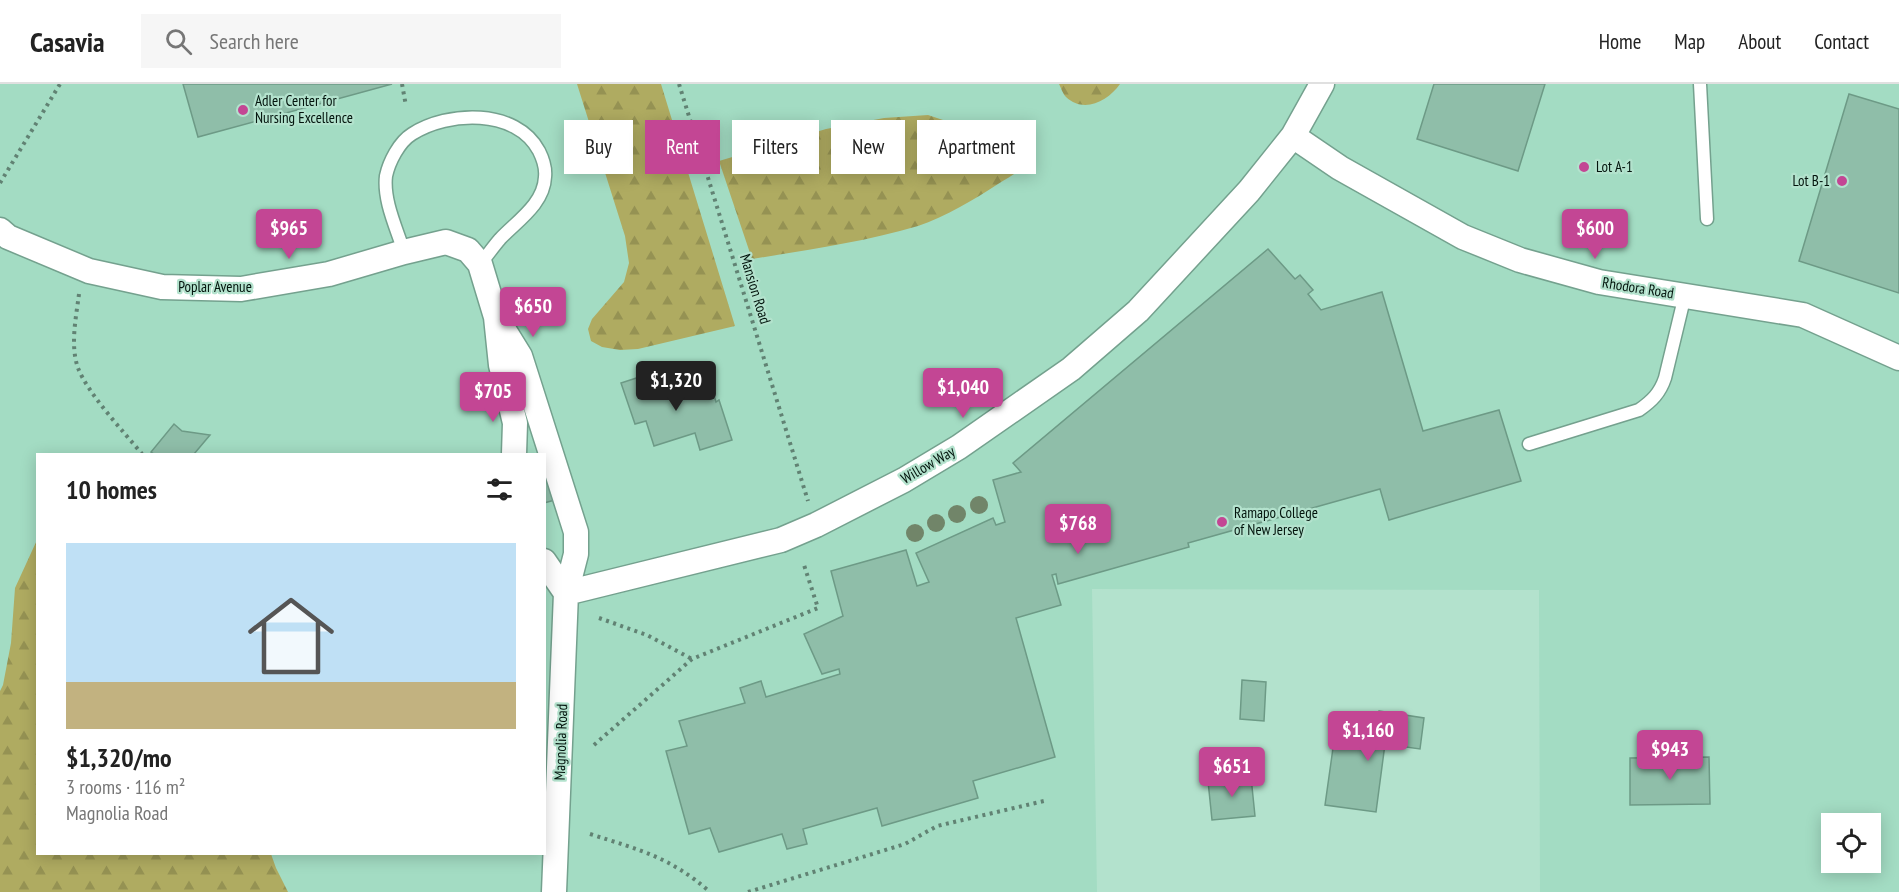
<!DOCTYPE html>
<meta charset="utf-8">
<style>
body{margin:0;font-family:"PT Sans Narrow",sans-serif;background:#f6f6f6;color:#222;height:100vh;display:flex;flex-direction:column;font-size:22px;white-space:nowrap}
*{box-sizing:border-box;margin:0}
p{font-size:20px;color:#767676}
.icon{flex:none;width:33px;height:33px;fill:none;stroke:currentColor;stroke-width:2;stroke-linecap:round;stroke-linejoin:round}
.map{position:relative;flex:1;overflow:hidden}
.side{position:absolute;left:36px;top:369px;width:510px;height:402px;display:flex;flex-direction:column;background:#fff;border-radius:0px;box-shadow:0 3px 15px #0003}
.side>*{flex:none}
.guide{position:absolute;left:564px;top:36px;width:570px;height:54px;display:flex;gap:12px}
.fabs{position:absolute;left:1821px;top:729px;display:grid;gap:12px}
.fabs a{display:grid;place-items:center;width:60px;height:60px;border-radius:0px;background:#fff;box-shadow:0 3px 15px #0003;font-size:30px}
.price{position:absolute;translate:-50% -51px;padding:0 14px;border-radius:6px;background:#c34694;color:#fff;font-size:20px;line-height:39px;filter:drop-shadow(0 2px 3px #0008)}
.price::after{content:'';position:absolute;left:50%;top:36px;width:18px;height:14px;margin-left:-9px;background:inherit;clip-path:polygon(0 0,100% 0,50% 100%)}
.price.current{background:#222;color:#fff}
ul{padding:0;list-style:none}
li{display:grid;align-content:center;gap:12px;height:318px;padding:0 30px}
li span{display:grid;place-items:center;height:186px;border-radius:0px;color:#555}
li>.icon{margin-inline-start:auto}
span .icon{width:108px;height:108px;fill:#fffc;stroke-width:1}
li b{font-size:26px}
h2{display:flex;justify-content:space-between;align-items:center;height:72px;padding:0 30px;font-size:26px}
.chip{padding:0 21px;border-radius:0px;background:#fff;box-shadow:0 3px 15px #0003;font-size:21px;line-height:54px}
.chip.current{background:#c34694;color:#fff}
header{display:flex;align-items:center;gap:36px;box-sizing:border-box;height:84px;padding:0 30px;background:#fff;border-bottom:2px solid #e0e0e0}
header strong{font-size:28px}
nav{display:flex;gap:33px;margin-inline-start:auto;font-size:21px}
.search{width:420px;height:54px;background:#f6f6f6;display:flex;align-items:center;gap:15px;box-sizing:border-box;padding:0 21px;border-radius:0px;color:#767676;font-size:22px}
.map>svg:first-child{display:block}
.built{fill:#a3dcc3;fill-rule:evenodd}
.forest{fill:url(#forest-firs)}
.building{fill:#8fbea9;stroke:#6d9a86;stroke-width:1.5}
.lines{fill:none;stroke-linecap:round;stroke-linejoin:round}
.lane-casing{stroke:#74a18e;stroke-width:15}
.street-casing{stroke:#74a18e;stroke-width:27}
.path{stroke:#618273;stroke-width:4;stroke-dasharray:3 4.5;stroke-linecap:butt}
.lane{stroke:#fff;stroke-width:12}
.street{stroke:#fff;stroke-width:24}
.tree{fill:#718569}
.poi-dot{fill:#c34694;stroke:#b3e2cd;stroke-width:2}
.labels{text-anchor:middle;stroke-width:4.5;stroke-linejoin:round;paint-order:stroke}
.poi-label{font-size:15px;fill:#03140d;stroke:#b3e2cd;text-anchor:start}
.street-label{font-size:15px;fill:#03140d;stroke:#b3e2cd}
</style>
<header>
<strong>Casavia</strong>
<div class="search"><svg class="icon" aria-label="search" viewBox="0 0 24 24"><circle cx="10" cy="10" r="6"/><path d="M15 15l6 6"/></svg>Search here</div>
<nav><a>Home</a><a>Map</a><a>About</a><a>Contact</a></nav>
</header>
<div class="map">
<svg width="1899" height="808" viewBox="0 0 1899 808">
<defs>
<pattern id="forest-firs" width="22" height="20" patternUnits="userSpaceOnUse" patternTransform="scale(1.5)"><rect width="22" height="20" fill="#afab61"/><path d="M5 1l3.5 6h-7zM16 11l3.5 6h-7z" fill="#959253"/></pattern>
</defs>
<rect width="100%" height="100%" fill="#b3e2cd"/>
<path class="built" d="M0,0H1899V808H1540L1539,506L1092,505L1097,808H0ZM38,370H544V770H38ZM1832,740H1870V778H1832Z"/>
<path class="forest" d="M577,0H661L735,242L638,265L620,266L602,263L591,257L588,245L592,235L624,198L629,179L625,152Z
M1059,0H1120C1108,17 1084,30 1066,13C1063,10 1061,4 1059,0Z
M928,31C946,37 964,44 983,45C998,45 1012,45 1026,47L1036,58C1034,80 1016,89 998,100C975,115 945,133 918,142C864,158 807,166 752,175L719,77L826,45L884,34Z
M37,456L38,770H271L276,784L288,808H0V607L3,601L11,559L15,504Z"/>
<path class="building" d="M183,0H392L198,53Z
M1434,0H1545L1518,87L1417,55Z
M1849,10L1899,25V209L1799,177Z
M1268,165L1295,195L1300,191L1313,206L1308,210L1321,226L1382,208L1423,347L1499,326L1521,397L1389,436L1380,405L1188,459L1189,463L1058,500L1056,490L1052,491L1061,521L1016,534L1055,673L973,697L978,714L882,742L877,724L803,745L807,760L787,765L782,750L719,768L710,744L689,750L666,667L687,662L679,637L745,619L740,604L761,597L766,613L840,590L839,585L822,590L804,550L843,532L831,487L906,466L917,502L929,498L916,469L993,434L996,441L1005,438L993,396L1021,388L1013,379Z
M664,285L674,316L712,304L716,318L719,316L732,356L700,366L695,349L654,362L646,337L635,340L621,299Z
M174,340L182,347L210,351L194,370H154L151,368Z
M548,395L555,416L544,419V396Z
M1242,596L1266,598L1264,637L1240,635Z
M1379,627L1424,634L1420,665L1385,660L1376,728L1325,721L1334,657L1375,662Z
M1709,673L1710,720L1630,721V674Z
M1251,693L1255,732L1212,736L1208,697Z"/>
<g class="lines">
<defs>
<path id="lane" d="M1700,0L1707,135
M404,168C397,145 383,117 386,92C389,78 399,58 412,50C448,27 516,24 539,67C543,75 546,84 545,93C544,120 517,137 500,155C493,163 487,172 480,180
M1529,360L1639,326C1652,317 1660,309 1665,294L1685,211"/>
<path id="street" d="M1293,52L1340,84L1463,153L1520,176L1599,198L1803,231L1899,274
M0,146L8,153L89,187L162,203L241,205L329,190L404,168L446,158L468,166L480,180L496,233L501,281L515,339L514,370
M499,238L520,272L576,448V470L566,509L554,808
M544,477L566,509
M566,509L781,456L816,441L904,396L959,363L1071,285L1138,227L1249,107L1293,52L1322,0"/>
</defs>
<use href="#lane" class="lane-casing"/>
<use href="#street" class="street-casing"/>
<path class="path" d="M402,0L406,22
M679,0L808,417
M0,99L60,0
M79,210C76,234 70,261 78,284C88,310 124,348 142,370
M599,534L647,551L692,575
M594,661L692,575L818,524L804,481
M590,750C640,766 670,773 710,808
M748,808L905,760L937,742L1044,717"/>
<use href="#lane" class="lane"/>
<use href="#street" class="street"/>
</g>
<g class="tree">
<circle cx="979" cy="421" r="9"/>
<circle cx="957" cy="430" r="9"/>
<circle cx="936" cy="439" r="9"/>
<circle cx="915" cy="449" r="9"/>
</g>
<g class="poi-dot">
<circle cx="243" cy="26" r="6"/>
<circle cx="1584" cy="83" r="6"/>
<circle cx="1842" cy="97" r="6"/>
<circle cx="1222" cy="438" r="6"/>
</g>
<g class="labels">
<g class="poi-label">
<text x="255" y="22">Adler Center for<tspan x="255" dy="17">Nursing Excellence</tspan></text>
<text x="1596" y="88">Lot A-1</text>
<text x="1830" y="102" text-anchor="end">Lot B-1</text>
<text x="1234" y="434">Ramapo College<tspan x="1234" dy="17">of New Jersey</tspan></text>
</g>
<g class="street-label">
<text x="215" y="208">Poplar Avenue</text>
<text transform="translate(1638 204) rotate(9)" y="5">Rhodora Road</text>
<text transform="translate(755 205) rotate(73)" y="5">Mansion Road</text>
<text transform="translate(928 381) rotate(-30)" y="5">Willow Way</text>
<text transform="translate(561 658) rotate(-88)" y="5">Magnolia Road</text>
</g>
</g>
</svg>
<div class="fabs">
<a><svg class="icon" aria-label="locate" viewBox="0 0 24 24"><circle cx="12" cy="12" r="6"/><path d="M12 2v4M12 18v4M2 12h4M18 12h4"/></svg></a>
</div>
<b class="price" style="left:289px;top:176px">$965</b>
<b class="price" style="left:1595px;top:176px">$600</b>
<b class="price" style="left:533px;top:254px">$650</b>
<b class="price current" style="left:676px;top:328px">$1,320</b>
<b class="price" style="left:963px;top:335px">$1,040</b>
<b class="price" style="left:493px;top:339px">$705</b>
<b class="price" style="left:1078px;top:471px">$768</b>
<b class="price" style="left:1368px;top:678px">$1,160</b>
<b class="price" style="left:1670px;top:697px">$943</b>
<b class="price" style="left:1232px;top:714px">$651</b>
<div class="guide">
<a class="chip">Buy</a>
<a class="chip current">Rent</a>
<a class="chip">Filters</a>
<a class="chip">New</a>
<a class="chip">Apartment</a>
</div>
<section class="side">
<h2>10 homes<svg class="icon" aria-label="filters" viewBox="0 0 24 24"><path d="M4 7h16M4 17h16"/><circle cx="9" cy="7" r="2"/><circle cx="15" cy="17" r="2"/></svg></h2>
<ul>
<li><span style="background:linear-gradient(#bfe0f5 75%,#c2b280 0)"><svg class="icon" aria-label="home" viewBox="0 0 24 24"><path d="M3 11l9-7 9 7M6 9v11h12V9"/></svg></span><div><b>$1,320/mo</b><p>3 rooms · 116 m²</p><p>Magnolia Road</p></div></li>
</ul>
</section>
</div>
